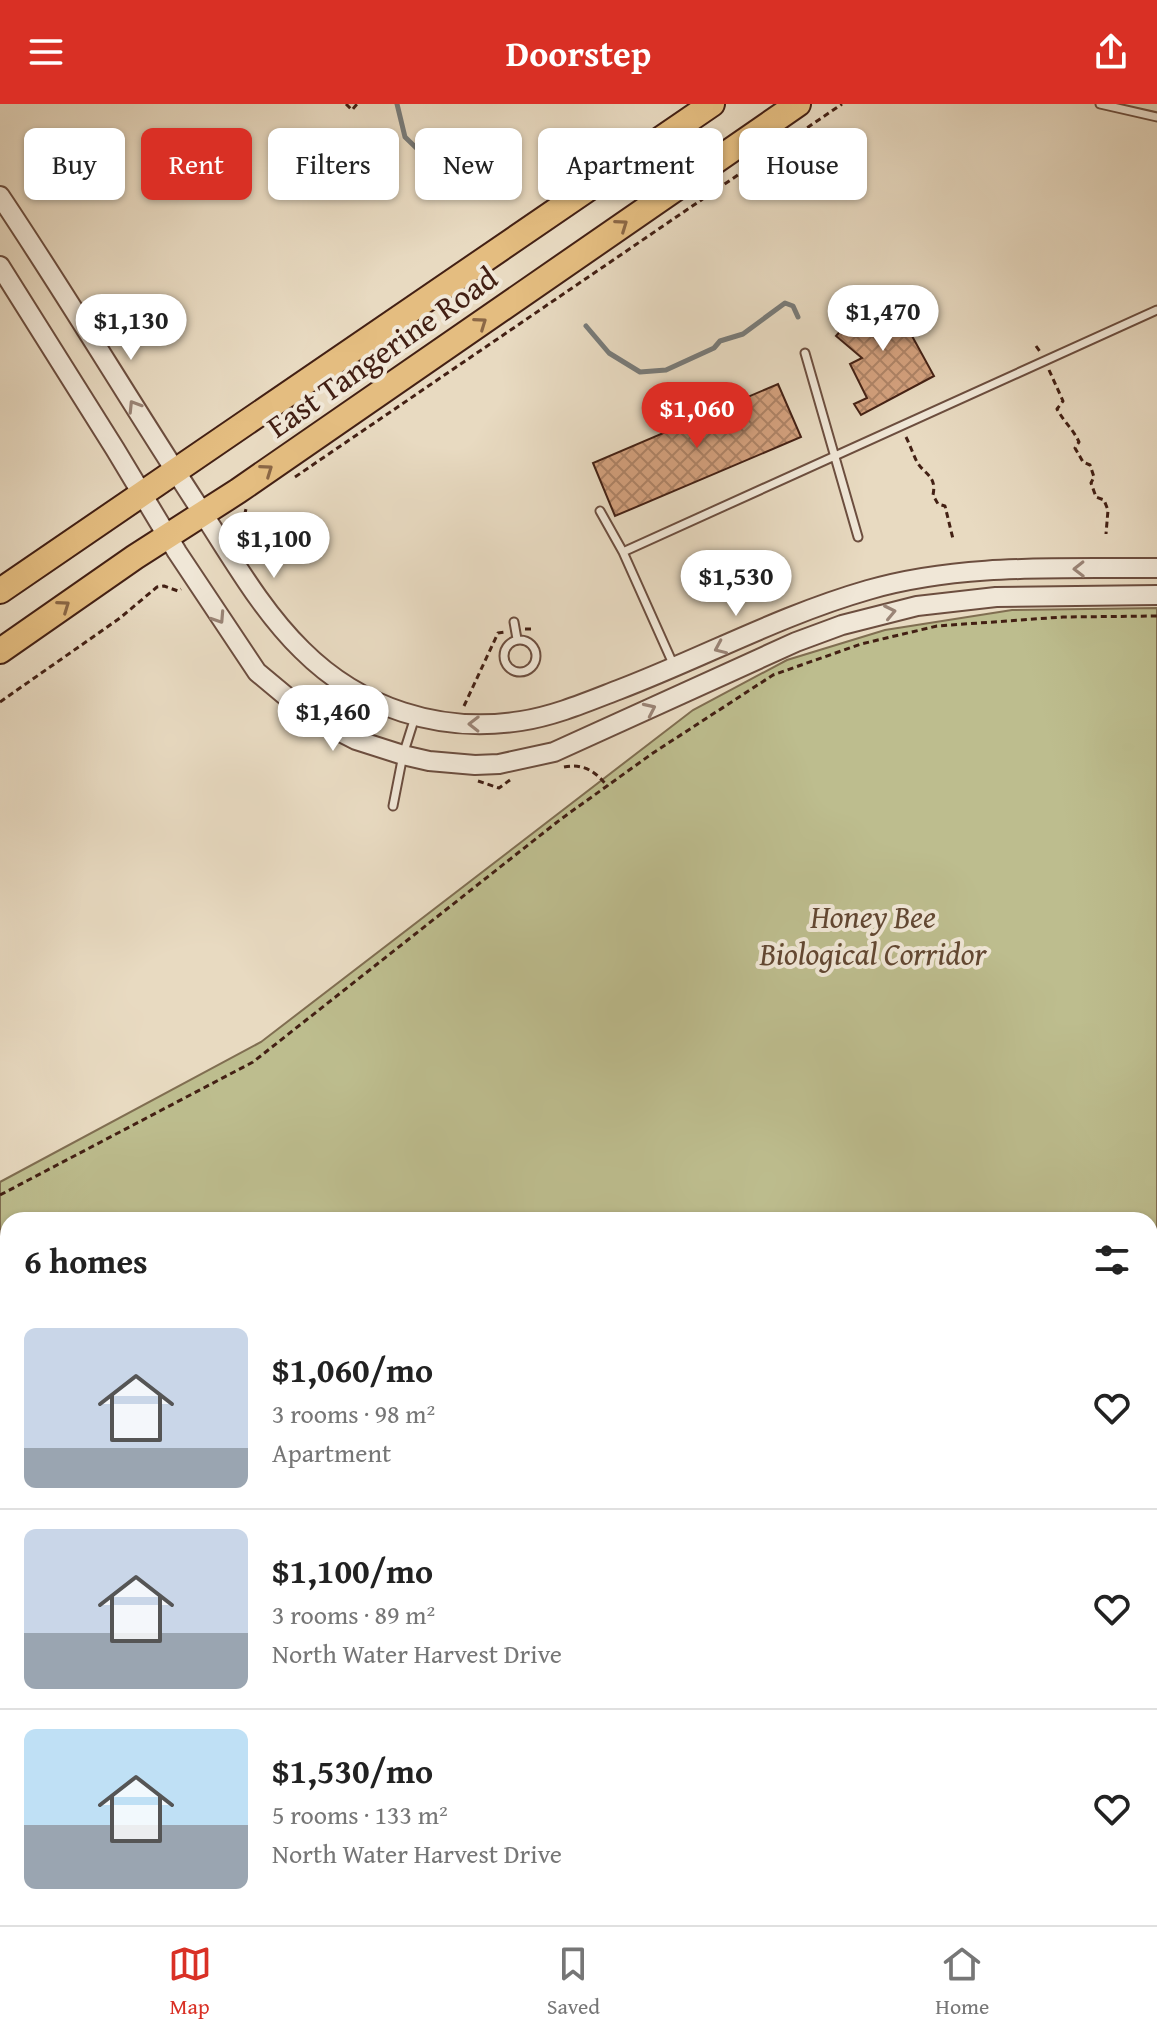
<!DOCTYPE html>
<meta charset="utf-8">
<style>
body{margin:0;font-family:"Gentium Book Plus",serif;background:#f2f2f2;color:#222;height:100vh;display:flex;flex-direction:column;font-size:30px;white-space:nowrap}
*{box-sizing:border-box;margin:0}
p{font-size:26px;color:#767676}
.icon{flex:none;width:44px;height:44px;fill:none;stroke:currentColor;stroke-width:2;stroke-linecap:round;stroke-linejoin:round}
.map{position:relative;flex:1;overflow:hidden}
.details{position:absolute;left:0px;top:1108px;width:1158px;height:714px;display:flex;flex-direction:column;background:#fff;border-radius:24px 24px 0 0;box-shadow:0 2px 6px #0004}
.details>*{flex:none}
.banner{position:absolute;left:24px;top:24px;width:1110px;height:72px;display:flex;gap:16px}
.price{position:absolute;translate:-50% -68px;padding:0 18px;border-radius:28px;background:#fff;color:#222;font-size:26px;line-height:52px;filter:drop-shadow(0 2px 4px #0008)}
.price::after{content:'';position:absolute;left:50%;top:48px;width:24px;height:18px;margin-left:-12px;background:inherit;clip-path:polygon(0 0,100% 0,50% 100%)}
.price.on{background:#d93025;color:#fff}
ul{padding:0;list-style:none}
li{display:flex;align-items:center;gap:24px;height:200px;padding:0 24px}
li+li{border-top:2px solid #e0e0e0}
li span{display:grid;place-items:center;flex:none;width:224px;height:160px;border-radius:12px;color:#555}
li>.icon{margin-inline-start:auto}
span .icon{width:96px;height:96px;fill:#fffc;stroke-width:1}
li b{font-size:34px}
h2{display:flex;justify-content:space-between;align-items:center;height:96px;padding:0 24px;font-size:34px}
.tag{padding:0 28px;border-radius:12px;background:#fff;box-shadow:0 2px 6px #0004;font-size:28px;line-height:72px}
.tag.on{background:#d93025;color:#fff}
header{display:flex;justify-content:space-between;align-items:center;height:104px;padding:0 24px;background:#d93025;color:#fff;font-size:36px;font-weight:700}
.tab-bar{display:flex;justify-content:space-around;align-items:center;height:112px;border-top:2px solid #e0e0e0;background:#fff;font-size:22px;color:#767676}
.tab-bar a{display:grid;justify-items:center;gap:4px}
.tab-bar .on{color:#d93025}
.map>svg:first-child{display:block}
.green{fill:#bdbd8e;stroke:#806e51;stroke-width:2}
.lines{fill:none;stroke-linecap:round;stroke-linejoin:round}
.stream{stroke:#787b79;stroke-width:5}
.building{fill:url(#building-cross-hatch);stroke:#432014;stroke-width:2}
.service-casing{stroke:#6c4e3f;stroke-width:11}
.minor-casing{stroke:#6c4e3f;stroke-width:18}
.tertiary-casing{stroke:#6c4e3f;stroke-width:22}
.primary-casing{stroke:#432014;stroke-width:28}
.path{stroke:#432014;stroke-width:3;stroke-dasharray:6 4;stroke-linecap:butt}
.service{stroke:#f0e7d7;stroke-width:7}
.minor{stroke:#f0e7d7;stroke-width:14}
.tertiary{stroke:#f0e7d7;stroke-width:18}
.primary{stroke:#e4bd80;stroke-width:24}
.oneway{stroke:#8b6745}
.oneway2{stroke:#9a8476}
.labels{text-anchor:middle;stroke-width:8;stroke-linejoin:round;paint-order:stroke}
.street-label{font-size:32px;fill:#432014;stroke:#f0e7d7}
.park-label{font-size:32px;font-style:italic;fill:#624732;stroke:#f0e7d7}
</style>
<header><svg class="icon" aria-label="menu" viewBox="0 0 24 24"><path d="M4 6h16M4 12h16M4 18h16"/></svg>Doorstep<svg class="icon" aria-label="share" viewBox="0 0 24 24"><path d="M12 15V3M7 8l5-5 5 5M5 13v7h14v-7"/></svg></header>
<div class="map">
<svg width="1157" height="1821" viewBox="0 0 1157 1821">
<defs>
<pattern id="building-cross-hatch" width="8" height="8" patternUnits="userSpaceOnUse" patternTransform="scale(2)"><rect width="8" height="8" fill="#d4a17e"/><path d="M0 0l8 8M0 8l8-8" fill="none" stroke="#ae8366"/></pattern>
</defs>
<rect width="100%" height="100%" fill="#e8dac1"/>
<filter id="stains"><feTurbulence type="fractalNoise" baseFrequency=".0025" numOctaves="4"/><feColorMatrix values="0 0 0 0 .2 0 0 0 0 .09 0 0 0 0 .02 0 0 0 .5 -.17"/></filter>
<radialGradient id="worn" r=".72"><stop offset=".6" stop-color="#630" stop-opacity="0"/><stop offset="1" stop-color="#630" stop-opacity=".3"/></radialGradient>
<path class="green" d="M1157,504V1313H1150V1116H8V1535L0,1536V1078L261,938L693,606L787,556L885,526L1012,506Z"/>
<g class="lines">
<path class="stream" d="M397,0L405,33L467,93
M586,222L609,249L640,268L666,266L714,244L720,237L743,230L785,199L793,202L798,213
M1150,1217L1157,1216
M0,1507L8,1504"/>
</g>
<path class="building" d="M889,190L934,272L861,311L854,300L867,294L850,260L862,254L836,232L863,201Z
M778,280L801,333L615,412L593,359Z"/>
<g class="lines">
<defs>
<path id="service" d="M1100,0L1157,13
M805,249L858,433
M600,407L623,448L674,562
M623,448L1157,206
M514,518L517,535
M504 552a16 16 0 1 1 32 0a16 16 0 1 1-32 0Z
M393,702L403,651L415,613"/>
<path id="minor" d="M1150,1494L1157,1487
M1150,1707H1157
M0,1757L8,1756
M129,1814L130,1821
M438,1814L439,1821
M672,1814V1821
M1040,1821L1051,1814"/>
<path id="tertiary" d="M0,92C69,195 132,301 200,405C231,452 261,506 302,546C360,604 440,630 521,617C554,612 587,598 618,586C702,554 781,511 868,486C961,459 1061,465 1157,464
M0,162L115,345L177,448L257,568L311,613L356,636L403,651L429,657L475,661L499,660L554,648L796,538L842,521L917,502L996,493L1157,491"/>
<path id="primary" d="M0,487L712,0
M0,547L135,453L238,387L798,0"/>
</defs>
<use href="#service" class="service-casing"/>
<use href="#minor" class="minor-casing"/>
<use href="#tertiary" class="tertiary-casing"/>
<use href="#primary" class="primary-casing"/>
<path class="path" d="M346,0L352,6L357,0
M1036,242L1041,249
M1049,266L1063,297L1057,305C1064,318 1073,325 1079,338L1075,344L1083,358L1090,361L1094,373L1091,379L1096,393L1104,396L1108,406L1106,430
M906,333C910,341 913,350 917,358C925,371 937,372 933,391L938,400L945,402L953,435
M295,373L842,0
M239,436L248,429L244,413L246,405
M525,525H534
M0,598L120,514L157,483L164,482L178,487L181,485
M464,602L498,529L505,528
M564,663C584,659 596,668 608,683
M478,677L499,684L510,676
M0,1091L253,958L561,715L653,649L773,571L861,540L937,522L1063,513L1157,512
M1150,1298H1157
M0,1609L8,1607"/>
<use href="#service" class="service"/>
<use href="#minor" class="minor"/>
<use href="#tertiary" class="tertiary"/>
<use href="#primary" class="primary"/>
</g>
<defs><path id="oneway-chevron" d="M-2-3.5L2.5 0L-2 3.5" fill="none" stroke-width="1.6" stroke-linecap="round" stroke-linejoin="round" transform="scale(2)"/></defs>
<g class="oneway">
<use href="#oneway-chevron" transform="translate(622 121) rotate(-35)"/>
<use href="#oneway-chevron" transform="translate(481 219) rotate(-35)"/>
<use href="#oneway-chevron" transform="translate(267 366) rotate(-35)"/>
<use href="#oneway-chevron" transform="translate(64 502) rotate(-35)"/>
</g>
<g class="oneway2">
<use href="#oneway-chevron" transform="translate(134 302) rotate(-122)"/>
<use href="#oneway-chevron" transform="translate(1079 465) rotate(179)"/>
<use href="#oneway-chevron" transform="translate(890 508) rotate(-12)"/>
<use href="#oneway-chevron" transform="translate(219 514) rotate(57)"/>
<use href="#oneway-chevron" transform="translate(720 544) rotate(156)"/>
<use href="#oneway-chevron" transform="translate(650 605) rotate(-25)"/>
<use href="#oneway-chevron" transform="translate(474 620) rotate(-179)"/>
</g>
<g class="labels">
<g class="street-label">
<text transform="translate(382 248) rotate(-35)" y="11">East Tangerine Road</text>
</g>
<g class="park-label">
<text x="873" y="824">Honey Bee<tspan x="873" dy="37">Biological Corridor</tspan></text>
</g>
</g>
<rect width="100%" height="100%" filter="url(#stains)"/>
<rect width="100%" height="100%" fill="url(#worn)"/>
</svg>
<b class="price" style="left:883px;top:249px">$1,470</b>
<b class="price" style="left:131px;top:258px">$1,130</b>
<b class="price on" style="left:697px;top:346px">$1,060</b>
<b class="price" style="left:274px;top:476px">$1,100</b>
<b class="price" style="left:736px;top:514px">$1,530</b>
<b class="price" style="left:333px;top:649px">$1,460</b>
<div class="banner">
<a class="tag">Buy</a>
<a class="tag on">Rent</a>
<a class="tag">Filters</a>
<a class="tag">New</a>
<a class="tag">Apartment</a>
<a class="tag">House</a>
</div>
<section class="details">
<h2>6 homes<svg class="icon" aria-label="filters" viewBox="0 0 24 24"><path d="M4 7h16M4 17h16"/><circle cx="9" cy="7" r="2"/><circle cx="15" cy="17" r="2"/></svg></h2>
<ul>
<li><span style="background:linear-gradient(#c9d6e8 75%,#9aa5b1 0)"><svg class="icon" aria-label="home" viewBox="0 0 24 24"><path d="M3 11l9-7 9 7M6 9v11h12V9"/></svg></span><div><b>$1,060/mo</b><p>3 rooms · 98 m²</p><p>Apartment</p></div><svg class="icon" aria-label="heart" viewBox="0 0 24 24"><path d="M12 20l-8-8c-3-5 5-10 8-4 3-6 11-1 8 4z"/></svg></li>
<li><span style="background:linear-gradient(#c9d6e8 65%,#9aa5b1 0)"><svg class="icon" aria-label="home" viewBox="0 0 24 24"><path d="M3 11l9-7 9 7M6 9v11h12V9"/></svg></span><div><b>$1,100/mo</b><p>3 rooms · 89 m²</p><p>North Water Harvest Drive</p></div><svg class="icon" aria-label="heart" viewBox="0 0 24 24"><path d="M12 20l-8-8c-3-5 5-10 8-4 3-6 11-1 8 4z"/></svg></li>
<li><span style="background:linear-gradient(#bfe0f5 60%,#9aa5b1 0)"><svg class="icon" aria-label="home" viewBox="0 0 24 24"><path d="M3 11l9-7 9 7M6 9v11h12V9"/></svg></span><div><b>$1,530/mo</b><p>5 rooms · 133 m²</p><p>North Water Harvest Drive</p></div><svg class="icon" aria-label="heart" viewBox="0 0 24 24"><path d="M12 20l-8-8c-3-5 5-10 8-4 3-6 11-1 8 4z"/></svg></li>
</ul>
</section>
</div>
<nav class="tab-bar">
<a class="on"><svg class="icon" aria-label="map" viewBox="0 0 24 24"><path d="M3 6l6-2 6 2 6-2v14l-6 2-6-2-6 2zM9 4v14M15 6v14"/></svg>Map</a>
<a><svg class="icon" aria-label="saved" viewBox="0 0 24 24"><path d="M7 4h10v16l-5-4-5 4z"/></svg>Saved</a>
<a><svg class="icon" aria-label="home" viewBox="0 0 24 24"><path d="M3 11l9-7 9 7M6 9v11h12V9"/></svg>Home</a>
</nav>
